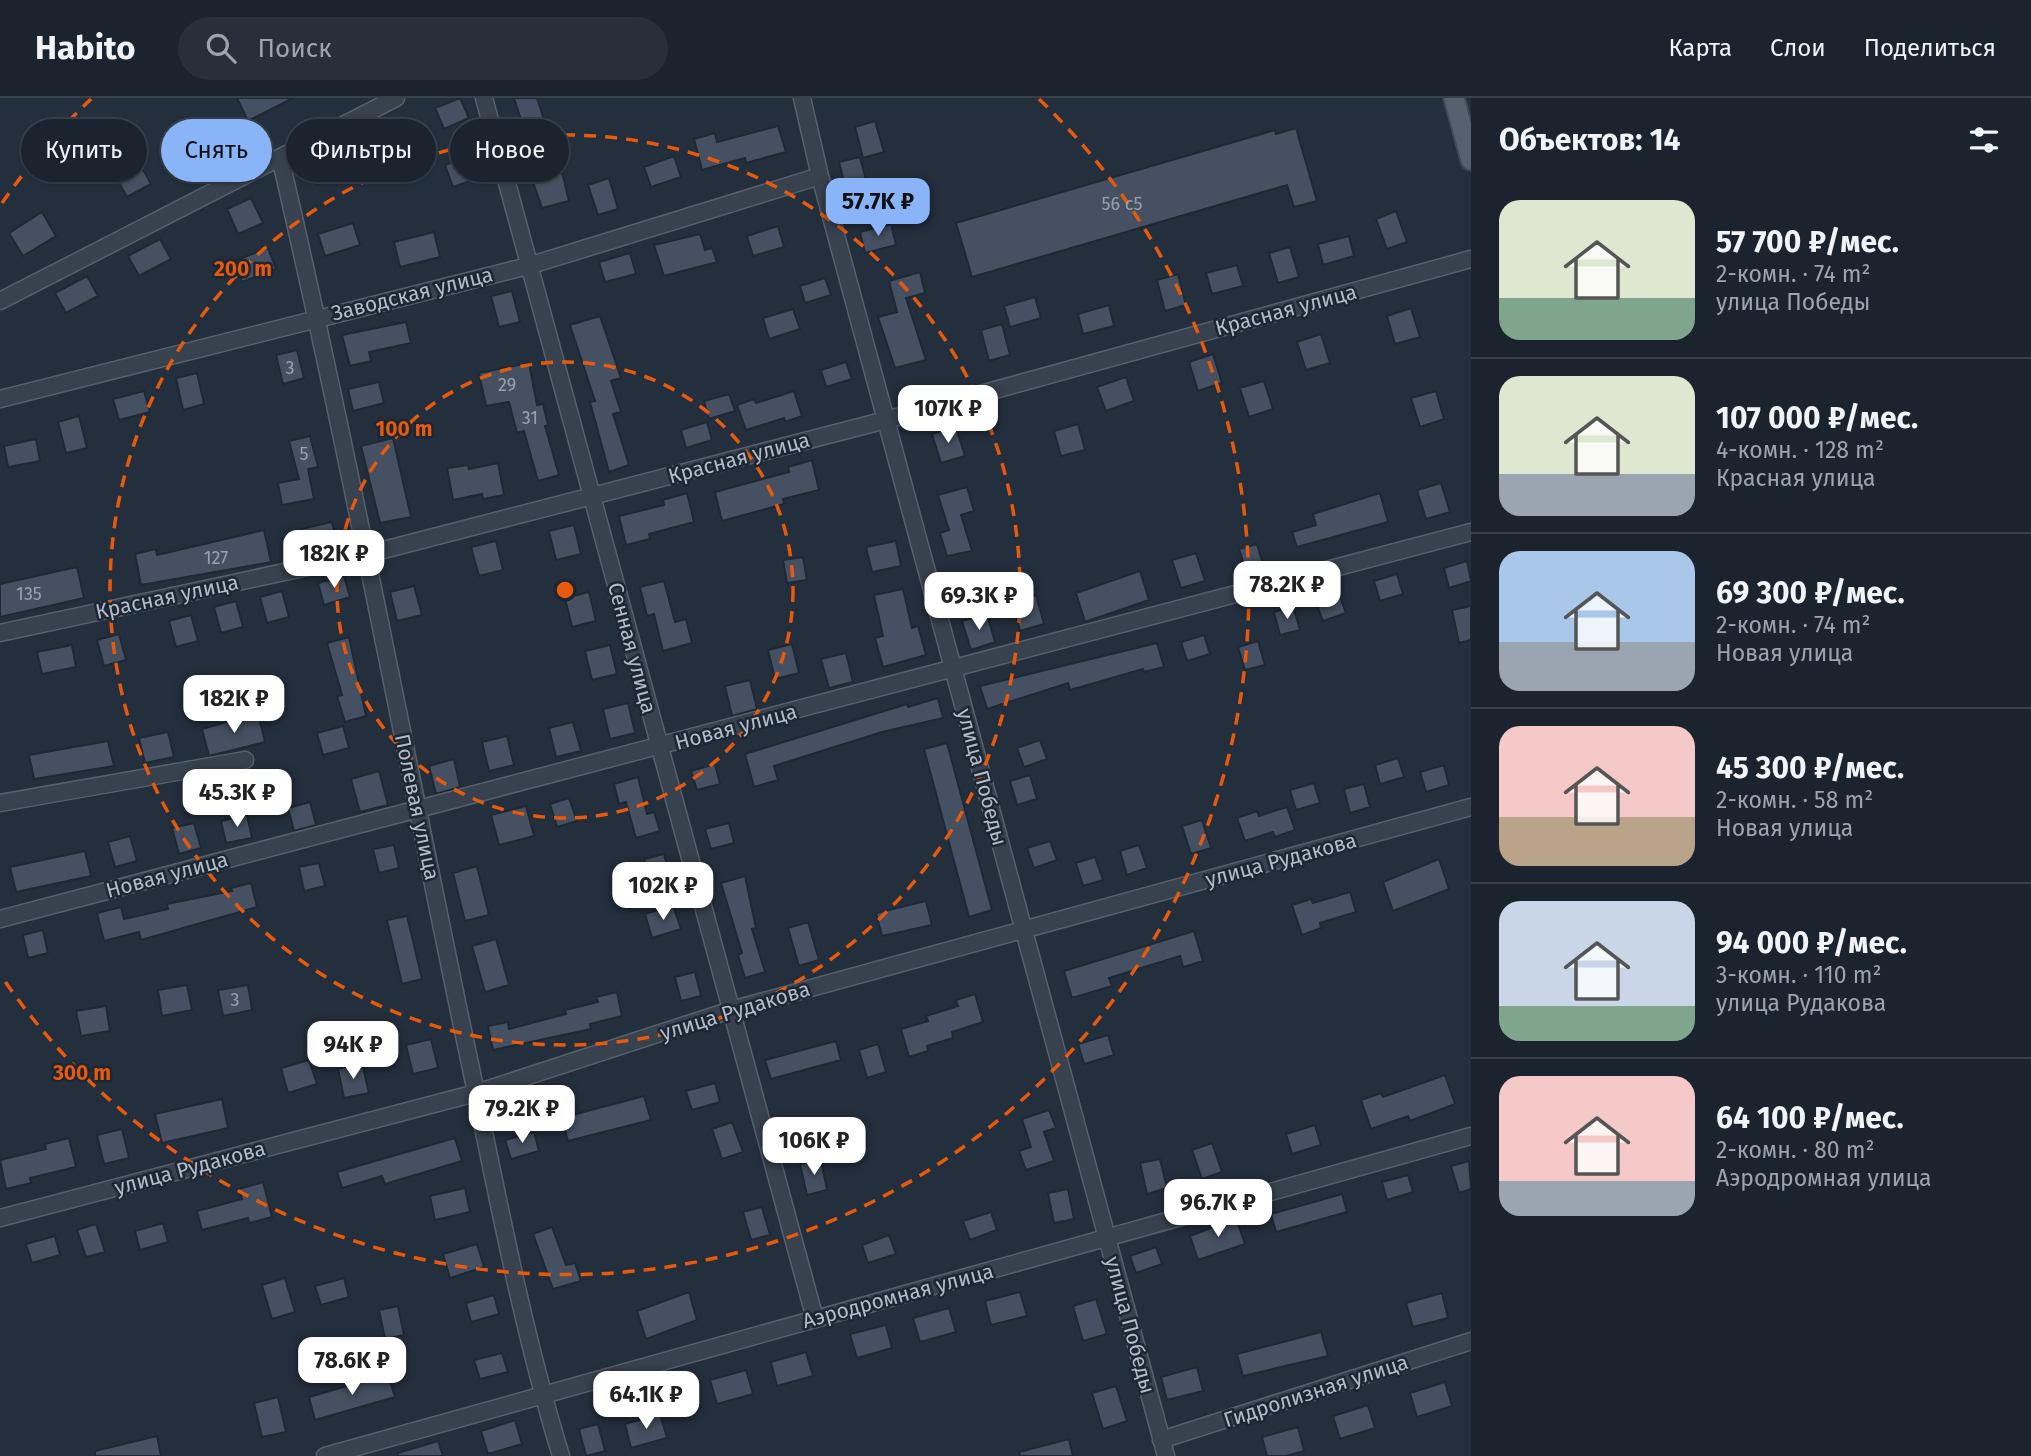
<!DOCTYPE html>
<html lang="ru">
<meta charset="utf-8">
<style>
body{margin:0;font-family:"Fira Sans",sans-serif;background:#282f3a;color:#f1f3f6;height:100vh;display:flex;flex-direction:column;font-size:26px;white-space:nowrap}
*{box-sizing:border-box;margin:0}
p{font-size:23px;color:#a0a4aa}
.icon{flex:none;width:38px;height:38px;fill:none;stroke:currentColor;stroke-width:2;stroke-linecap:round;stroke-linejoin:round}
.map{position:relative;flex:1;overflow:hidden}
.side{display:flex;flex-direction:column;background:#1b232e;width:560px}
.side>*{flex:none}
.banner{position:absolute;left:21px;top:21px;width:665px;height:63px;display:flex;gap:14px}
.price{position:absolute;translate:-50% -60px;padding:0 16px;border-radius:14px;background:#fff;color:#222;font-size:23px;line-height:46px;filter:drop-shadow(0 2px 4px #0008)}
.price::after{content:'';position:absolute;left:50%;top:42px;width:21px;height:16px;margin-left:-10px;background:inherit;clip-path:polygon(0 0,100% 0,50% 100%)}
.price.active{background:#8ab4f8;color:#111}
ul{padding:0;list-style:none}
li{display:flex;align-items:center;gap:21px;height:175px;padding:0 28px}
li+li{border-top:2px solid #39404a}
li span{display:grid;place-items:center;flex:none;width:196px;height:140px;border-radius:21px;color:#555}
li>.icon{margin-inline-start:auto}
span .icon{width:84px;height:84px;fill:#fffc;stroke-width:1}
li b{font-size:30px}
h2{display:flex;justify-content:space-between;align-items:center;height:84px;padding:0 28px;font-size:30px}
.chip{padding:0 24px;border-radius:32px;background:#1b232e;box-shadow:0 2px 5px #0004,0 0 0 2px #39404a;font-size:24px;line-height:63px}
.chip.active{background:#8ab4f8;color:#111}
header{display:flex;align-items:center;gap:42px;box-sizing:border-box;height:98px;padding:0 35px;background:#1b232e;border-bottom:2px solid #39404a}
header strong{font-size:33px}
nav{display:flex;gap:38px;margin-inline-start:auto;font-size:24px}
.search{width:490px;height:63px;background:#282f3a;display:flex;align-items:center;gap:18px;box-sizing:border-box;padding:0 24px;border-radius:38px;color:#a0a4aa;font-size:26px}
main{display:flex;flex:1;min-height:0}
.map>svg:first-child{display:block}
.building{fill:#455162;stroke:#1f2835;stroke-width:2}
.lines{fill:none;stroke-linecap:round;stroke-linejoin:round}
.minor-casing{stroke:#565f6c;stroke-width:19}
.major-casing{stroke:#414a57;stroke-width:23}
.minor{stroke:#38414e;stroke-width:16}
.major{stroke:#56606e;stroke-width:19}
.ring{fill:none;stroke:#e8590c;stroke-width:3.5;stroke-dasharray:12 9}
.labels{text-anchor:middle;stroke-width:5;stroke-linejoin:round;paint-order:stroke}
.number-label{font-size:18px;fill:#98a1af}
.street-label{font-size:21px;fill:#b4bcc9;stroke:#1d2633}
.centre{fill:#e8590c;stroke:#1d2633;stroke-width:3.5}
.ring-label{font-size:21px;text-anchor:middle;font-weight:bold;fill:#e8590c;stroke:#1d2633;stroke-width:5;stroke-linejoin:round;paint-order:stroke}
</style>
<header>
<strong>Habito</strong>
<div class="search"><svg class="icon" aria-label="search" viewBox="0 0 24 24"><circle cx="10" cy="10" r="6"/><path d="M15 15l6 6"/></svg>Поиск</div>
<nav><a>Карта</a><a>Слои</a><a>Поделиться</a></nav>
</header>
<main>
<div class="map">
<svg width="1471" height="1358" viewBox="0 0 1471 1358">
<rect width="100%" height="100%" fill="#242f3e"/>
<path class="building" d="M237,0H293L248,23Z
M460,0L469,20L444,31L435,10Z
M514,0H537L556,59L558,58L569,103L542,110L527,67L535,65Z
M875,23L884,54L863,60L855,29Z
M778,28L786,54L746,65L745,60L702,72L694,41L715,35L717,44Z
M1296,30L1317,103L1294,109L1287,87L972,179L956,125L1275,32L1276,36Z
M195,33L208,58L173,75L161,51Z
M384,36L394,57L361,73L359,69L316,87L309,71Z
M479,55L487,77L453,89L445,67Z
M674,58L681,79L651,89L644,69Z
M860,59L868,90L847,95L839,64Z
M139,64L151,86L127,99L115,77Z
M609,80L618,111L598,117L588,87Z
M251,100L263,125L238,136L227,111Z
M1396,113L1407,144L1387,151L1376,121Z
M42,114L56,138L23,158L9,135Z
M353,125L360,147L325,158L318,136Z
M891,126L896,147L865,155L860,134Z
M778,128L784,149L753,158L747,138Z
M434,134L440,159L400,169L394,144Z
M700,136L705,152L712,150L717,164L664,178L654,147Z
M1349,138L1354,158L1323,167L1318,146Z
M160,141L171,161L139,178L128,158Z
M1290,149L1299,179L1278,185L1269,155Z
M268,150L276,171L242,184L234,163Z
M630,155L636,176L605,184L599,164Z
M1237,167L1243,188L1212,196L1206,175Z
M920,174L925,195L906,200L926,262L895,270L878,219L897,214L889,183Z
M1178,176L1186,207L1165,213L1157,182Z
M87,178L98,198L66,215L55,195Z
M825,180L831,197L805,205L800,188Z
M512,193L520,224L499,229L491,198Z
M1035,199L1041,220L1010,229L1004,208Z
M1109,207L1114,228L1083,236L1078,216Z
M1411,210L1420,239L1395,246L1387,218Z
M793,211L800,231L769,241L763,220Z
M600,218L621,280L611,283L621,314L613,316L629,367L609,374L590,304L595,303L570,227Z
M406,224L411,245L369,254L371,263L350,268L342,237Z
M1002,226L1010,257L989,263L981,232Z
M1321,236L1330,265L1306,272L1297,244Z
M297,252L304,280L283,286L276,257Z
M1213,256L1222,285L1198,293L1189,264Z
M846,264L852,281L826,289L821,272Z
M529,265L537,307L543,306L548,327L545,328L559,377L538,383L524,333L517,335L509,304L486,308L479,275Z
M197,275L204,306L183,312L176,280Z
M1126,279L1134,303L1106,313L1097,289Z
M1264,283L1273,311L1249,319L1240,290Z
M379,284L384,305L353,313L348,291Z
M144,293L150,314L119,322L113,301Z
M794,293L802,318L785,324L784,320L746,332L737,307L754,301L756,305Z
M1436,293L1444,321L1420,329L1411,300Z
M729,296L735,313L709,321L704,303Z
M79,318L87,350L66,355L58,324Z
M707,324L712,342L686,350L681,332Z
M1078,326L1085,352L1061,358L1054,333Z
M956,329L965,358L941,365L932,336Z
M310,338L318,369L308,371L314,401L282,407L278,385L299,381L289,343Z
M393,340L411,419L380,425L361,348Z
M36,341L40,363L8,369L4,348Z
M812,362L819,392L783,401L784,406L722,423L715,394L789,374L788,369Z
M498,365L504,397L483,401L482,396L453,402L447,370L468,367L469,371Z
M1441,385L1450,414L1426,421L1417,392Z
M967,389L974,413L961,417L972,453L947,458L940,435L949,432L938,397Z
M687,395L694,424L649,436L650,441L626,447L619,418L664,407L663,402Z
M1380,395L1388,424L1297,449L1292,434L1316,427L1313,416Z
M332,424L337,444L306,452L301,431Z
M574,427L581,456L556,462L549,433Z
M264,432L271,464L141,487L135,456L156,451L157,457Z
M496,443L503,472L479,478L471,449Z
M896,443L901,468L872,474L866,449Z
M1257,446L1263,466L1246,472L1239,451Z
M1196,455L1205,483L1181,490L1172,462Z
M803,459L807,482L787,485L783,462Z
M1467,463L1471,483L1449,490L1444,470Z
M77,469L84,500L0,519V486Z
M1140,473L1149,502L1085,524L1076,495Z
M1397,476L1403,496L1380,503L1374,483Z
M344,478L350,499L324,507L318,485Z
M664,483L675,524L686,521L692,545L663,553L654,516L647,518L640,489Z
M414,488L422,517L397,523L390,494Z
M903,491L912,530L918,528L926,557L883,569L875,540L883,538L874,497Z
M282,493L289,519L267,525L260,499Z
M589,494L596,523L572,529L565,500Z
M1339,496L1346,515L1323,523L1316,504Z
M1036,497L1044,526L1020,533L1012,504Z
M236,503L243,529L221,535L214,509Z
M1293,508L1300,532L1280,537L1274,514Z
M1471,508V542L1459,545L1452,512Z
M987,516L995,544L971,552L962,523Z
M191,517L198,543L176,549L169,523Z
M119,536L126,562L104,568L97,542Z
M1204,537L1210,556L1187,563L1181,544Z
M349,539L366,618L345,624L337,598L342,597L327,545Z
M1258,543L1265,567L1245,572L1238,549Z
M1157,545L1164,569L1144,574L1143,571L1070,592L1068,585L987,611L980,588Z
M792,546L799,575L775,581L768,552Z
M72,547L76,569L42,576L37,554Z
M610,547L617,576L592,582L585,553Z
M846,555L853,584L829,590L821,561Z
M750,582L757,611L732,618L725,588Z
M938,600L943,620L882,634L774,668L778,682L754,689L745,656L907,606L908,609Z
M628,605L635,635L610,641L603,611Z
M258,615L265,644L209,658L202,631Z
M573,624L581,653L556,659L549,630Z
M343,628L349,650L323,657L317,635Z
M168,634L174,659L145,665L139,640Z
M507,638L514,667L489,673L482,644Z
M1040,642L1047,661L1024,669L1017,650Z
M108,643L114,668L34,681L29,657Z
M947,645L992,812L969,819L924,651Z
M1398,660L1404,679L1380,686L1375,667Z
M454,661L460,689L436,696L429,668Z
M715,666L720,686L697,692L691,673Z
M1444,667L1449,687L1426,694L1420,674Z
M379,673L388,707L360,714L351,681Z
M1030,677L1037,701L1017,707L1010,683Z
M638,679L647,716L654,714L660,733L636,740L626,704L619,706L614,686Z
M1314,685L1320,705L1296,712L1290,692Z
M1364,686L1370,709L1350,715L1344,691Z
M569,700L577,723L557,729L550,706Z
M310,704L316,727L294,733L288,710Z
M526,708L534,738L499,747L491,717Z
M1287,709L1295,732L1275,739L1273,734L1245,743L1237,720L1257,713L1259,718Z
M247,717L252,740L226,745L221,723Z
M1202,722L1211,750L1191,756L1182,728Z
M194,725L201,750L179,756L172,730Z
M729,725L734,745L711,751L705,731Z
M130,738L137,763L115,769L108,744Z
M1050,743L1057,762L1034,770L1027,750Z
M394,747L399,770L379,775L373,751Z
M1139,747L1147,770L1127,777L1120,753Z
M85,753L91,778L16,794L10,769Z
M664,756L670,780L650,785L644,761Z
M1095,759L1103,782L1083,788L1076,765Z
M1439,761L1449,791L1393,813L1383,784Z
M319,765L325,788L304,793L299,769Z
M477,768L489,817L465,823L453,775Z
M745,778L756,830L752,831L765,874L745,880L738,857L742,855L721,785Z
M251,785L257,809L141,842L139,834L104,843L97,815L121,809L124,821L168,811L167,806L232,793L231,790Z
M1350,794L1356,814L1320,825L1321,830L1302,837L1292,807L1311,801L1313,805Z
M926,803L932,827L882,838L876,815Z
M673,807L681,831L652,840L645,816Z
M407,818L422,881L402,886L387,822Z
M808,824L819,862L799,868L788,830Z
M43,832L48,855L28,860L23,837Z
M1194,833L1203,863L1183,869L1180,858L1109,880L1112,888L1072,900L1064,873Z
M496,841L509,887L485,894L472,848Z
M695,874L701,898L681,903L675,879Z
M187,887L192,912L162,918L158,892Z
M248,887L252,912L223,918L218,892Z
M617,894L622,918L590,926L591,931L493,952L488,928L508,924L509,931L566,916L565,912L598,904L596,899Z
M975,896L983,924L952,934L953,940L927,948L928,953L909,959L901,931L928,923L926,918L958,908L956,902Z
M106,908L110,933L81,938L76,913Z
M1108,937L1114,957L1084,966L1078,946Z
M431,941L438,970L413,976L406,947Z
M836,943L841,962L771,981L765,962Z
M878,946L886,974L867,980L859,952Z
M309,962L317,986L288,995L281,970Z
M362,965L369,995L344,1000L338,971Z
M1445,977L1455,1006L1410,1023L1408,1018L1371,1031L1361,1002L1381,995L1383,999Z
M715,985L720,1004L692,1012L686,993Z
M644,998L651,1022L568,1043L561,1020Z
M222,1001L228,1030L162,1045L155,1016Z
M1049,1012L1056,1030L1044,1034L1054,1063L1026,1072L1019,1053L1031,1049L1022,1021Z
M732,1024L743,1054L722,1061L712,1031Z
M1315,1027L1321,1047L1292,1056L1286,1036Z
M122,1031L129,1060L104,1066L97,1037Z
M534,1034L539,1053L511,1061L505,1042Z
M69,1040L76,1069L30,1080L31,1085L6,1091L0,1062L46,1051L45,1046Z
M455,1040L462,1063L385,1086L382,1078L342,1090L337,1074Z
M1212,1045L1222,1074L1202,1081L1192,1052Z
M1160,1061L1167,1090L1147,1096L1140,1065Z
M821,1062L827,1092L807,1097L800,1066Z
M1469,1063L1471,1091L1459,1095L1451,1068Z
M1408,1077L1413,1094L1387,1102L1382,1084Z
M263,1084L272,1119L249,1125L248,1120L202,1132L197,1113L242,1101L239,1091Z
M465,1090L470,1114L435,1122L430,1098Z
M1068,1091L1074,1121L1054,1125L1048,1095Z
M1342,1096L1347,1114L1276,1134L1271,1116Z
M762,1109L770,1137L751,1142L743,1114Z
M991,1114L997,1132L970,1142L963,1123Z
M1236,1120L1245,1146L1198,1162L1190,1138Z
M163,1125L168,1144L140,1152L135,1133Z
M96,1126L105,1154L86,1159L77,1132Z
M552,1129L566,1167L575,1165L581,1183L553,1191L533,1136Z
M889,1137L896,1156L868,1165L862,1147Z
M55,1138L60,1157L32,1165L26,1146Z
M477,1146L484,1169L450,1180L443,1156Z
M1156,1149L1162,1166L1136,1175L1130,1158Z
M285,1180L295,1214L272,1221L262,1187Z
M344,1180L349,1199L321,1207L315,1188Z
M689,1194L697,1222L646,1241L637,1213Z
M1020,1194L1027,1218L991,1227L985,1203Z
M1442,1195L1448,1220L1413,1229L1406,1205Z
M494,1197L499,1216L471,1224L466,1205Z
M1096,1201L1107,1236L1083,1243L1073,1208Z
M398,1208L404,1237L385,1241L379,1212Z
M949,1210L956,1234L920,1244L913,1220Z
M886,1227L892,1250L857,1260L850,1236Z
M1321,1234L1328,1258L1243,1278L1237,1256Z
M806,1254L813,1278L777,1288L771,1264Z
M502,1255L508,1274L480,1281L474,1262Z
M1197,1269L1203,1293L1167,1302L1161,1279Z
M746,1272L753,1296L717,1306L710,1282Z
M388,1276L395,1299L315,1322L309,1299Z
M1445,1284L1452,1308L1417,1319L1410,1295Z
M1116,1288L1127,1323L1103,1331L1092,1295Z
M278,1299L286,1334L262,1339L254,1305Z
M1368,1307L1375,1330L1340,1341L1333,1318Z
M660,1316L667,1340L631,1350L625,1326Z
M515,1322L522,1346L488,1356L481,1333Z
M598,1326L605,1353L586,1358L579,1331Z
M1298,1329L1304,1353L1286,1358H1267L1262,1339Z
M157,1338L161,1358H95V1353Z
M1069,1341L1073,1358H1020L1019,1354Z
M438,1343L443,1358H398V1355Z"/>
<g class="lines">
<defs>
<path id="minor" d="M484,0L815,1221
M802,0L820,78L1166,1358
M280,59C347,347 402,639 462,928C493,1072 518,1218 561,1358
M0,203L396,0
M0,301L528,168L820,78
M0,535L364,457L886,322L1471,161
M0,705L245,662
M0,821L1471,434
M0,1120L476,995L731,912L1471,709
M1161,1342L1471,1243
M325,1358L1471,1038"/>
<path id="major" d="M1454,0L1471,62"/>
</defs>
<use href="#minor" class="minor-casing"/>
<use href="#major" class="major-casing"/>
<use href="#minor" class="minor"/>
<use href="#major" class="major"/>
</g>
<g class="ring">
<circle cx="565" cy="492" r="228"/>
<circle cx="565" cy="492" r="455"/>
<path d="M2 105A683 683 0 0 1 91 1M1039 1A683 683 0 1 1 2 879"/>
</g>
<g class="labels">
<g class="number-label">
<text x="1122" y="112">56 с5</text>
<text x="290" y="276">3</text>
<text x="507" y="293">29</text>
<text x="530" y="326">31</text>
<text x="304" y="362">5</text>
<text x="216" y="466">127</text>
<text x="29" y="502">135</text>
<text x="235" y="908">3</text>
</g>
<g class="street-label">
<text transform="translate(412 196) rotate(-14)" y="7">Заводская улица</text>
<text transform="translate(1286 212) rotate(-15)" y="7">Красная улица</text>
<text transform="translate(739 360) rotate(-15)" y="7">Красная улица</text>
<text transform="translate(167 499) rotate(-12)" y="7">Красная улица</text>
<text transform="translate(632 550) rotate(75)" y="7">Сенная улица</text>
<text transform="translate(736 629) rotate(-15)" y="7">Новая улица</text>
<text transform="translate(982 679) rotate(75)" y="7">улица Победы</text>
<text transform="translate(417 709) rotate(78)" y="7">Полевая улица</text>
<text transform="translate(1281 762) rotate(-15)" y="7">улица Рудакова</text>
<text transform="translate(167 777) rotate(-15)" y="7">Новая улица</text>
<text transform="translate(735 913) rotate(-17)" y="7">улица Рудакова</text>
<text transform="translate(190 1070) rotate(-15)" y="7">улица Рудакова</text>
<text transform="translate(898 1198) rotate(-15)" y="7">Аэродромная улица</text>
<text transform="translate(1130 1227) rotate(75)" y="7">улица Победы</text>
<text transform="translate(1316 1293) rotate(-18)" y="7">Гидролизная улица</text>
</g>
</g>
<circle cx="565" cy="492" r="10" class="centre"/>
<g class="ring-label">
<text x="243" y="178">200 m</text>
<text x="404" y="338">100 m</text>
<text x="82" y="982">300 m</text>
</g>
</svg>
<b class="price active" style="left:878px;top:140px">57.7K ₽</b>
<b class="price" style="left:948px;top:347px">107K ₽</b>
<b class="price" style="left:334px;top:492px">182K ₽</b>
<b class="price" style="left:1287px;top:523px">78.2K ₽</b>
<b class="price" style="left:979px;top:534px">69.3K ₽</b>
<b class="price" style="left:234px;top:637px">182K ₽</b>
<b class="price" style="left:237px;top:731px">45.3K ₽</b>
<b class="price" style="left:663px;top:824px">102K ₽</b>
<b class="price" style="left:353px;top:983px">94K ₽</b>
<b class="price" style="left:522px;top:1047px">79.2K ₽</b>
<b class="price" style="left:814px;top:1079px">106K ₽</b>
<b class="price" style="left:1218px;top:1141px">96.7K ₽</b>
<b class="price" style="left:352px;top:1299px">78.6K ₽</b>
<b class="price" style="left:646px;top:1333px">64.1K ₽</b>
<div class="banner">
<a class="chip">Купить</a>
<a class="chip active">Снять</a>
<a class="chip">Фильтры</a>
<a class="chip">Новое</a>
</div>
</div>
<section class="side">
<h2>Объектов: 14<svg class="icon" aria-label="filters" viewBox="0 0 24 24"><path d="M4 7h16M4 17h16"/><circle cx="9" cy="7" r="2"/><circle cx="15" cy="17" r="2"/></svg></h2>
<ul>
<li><span style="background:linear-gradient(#dfe7d0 70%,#7fa58c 0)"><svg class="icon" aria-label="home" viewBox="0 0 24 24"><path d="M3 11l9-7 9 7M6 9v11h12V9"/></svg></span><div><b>57 700 ₽/мес.</b><p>2-комн. · 74 m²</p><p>улица Победы</p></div></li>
<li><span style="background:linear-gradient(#dfe7d0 70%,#9aa5b1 0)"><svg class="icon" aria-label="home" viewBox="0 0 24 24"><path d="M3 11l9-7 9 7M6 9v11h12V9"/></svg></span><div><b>107 000 ₽/мес.</b><p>4-комн. · 128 m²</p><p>Красная улица</p></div></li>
<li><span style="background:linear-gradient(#a9c7e8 65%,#9aa5b1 0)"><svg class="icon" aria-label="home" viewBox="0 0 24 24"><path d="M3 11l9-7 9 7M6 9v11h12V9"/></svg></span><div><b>69 300 ₽/мес.</b><p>2-комн. · 74 m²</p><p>Новая улица</p></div></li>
<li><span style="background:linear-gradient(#f6c9c9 65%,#b9a48a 0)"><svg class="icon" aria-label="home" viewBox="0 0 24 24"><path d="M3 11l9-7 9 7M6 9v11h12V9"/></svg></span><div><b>45 300 ₽/мес.</b><p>2-комн. · 58 m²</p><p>Новая улица</p></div></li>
<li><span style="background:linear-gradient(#c9d6e8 75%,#7fa58c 0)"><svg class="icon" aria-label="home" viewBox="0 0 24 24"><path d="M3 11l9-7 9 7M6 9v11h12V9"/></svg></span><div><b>94 000 ₽/мес.</b><p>3-комн. · 110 m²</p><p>улица Рудакова</p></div></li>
<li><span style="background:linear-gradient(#f6c9c9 75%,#9aa5b1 0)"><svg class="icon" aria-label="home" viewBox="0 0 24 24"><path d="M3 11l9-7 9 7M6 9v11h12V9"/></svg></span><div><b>64 100 ₽/мес.</b><p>2-комн. · 80 m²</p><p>Аэродромная улица</p></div></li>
</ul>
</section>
</main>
